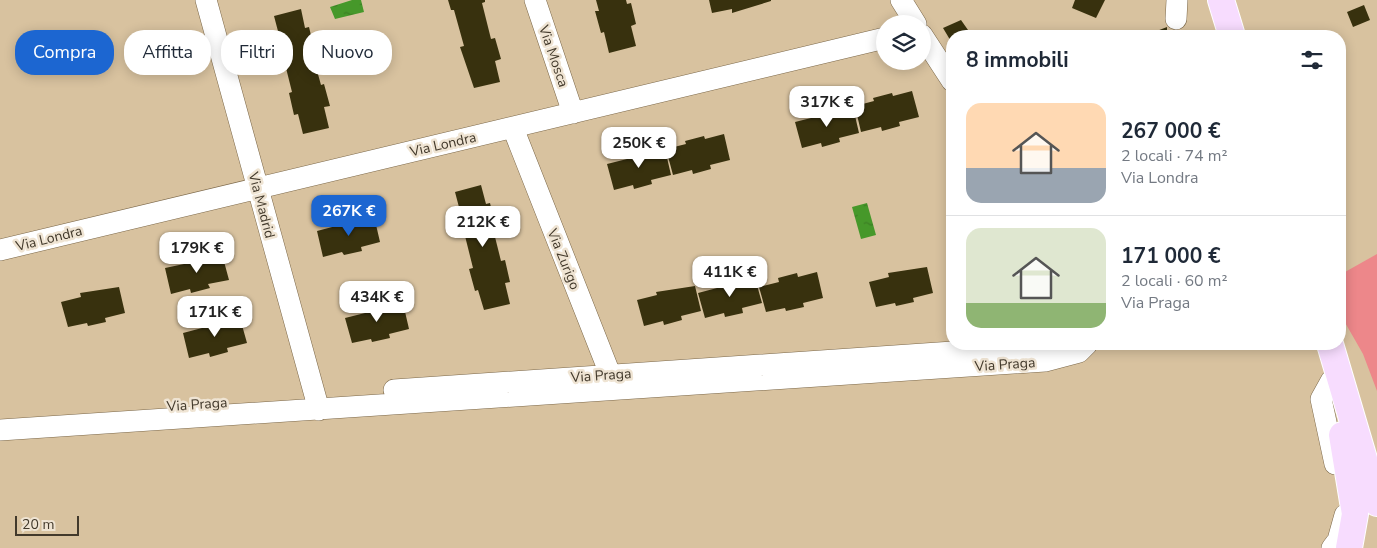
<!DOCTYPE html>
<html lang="it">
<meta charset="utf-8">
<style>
body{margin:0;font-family:"Nunito Sans",sans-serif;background:#f6f6f7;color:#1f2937;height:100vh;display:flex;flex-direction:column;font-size:19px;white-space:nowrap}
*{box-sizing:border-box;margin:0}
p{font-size:16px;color:#747a83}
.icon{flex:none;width:28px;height:28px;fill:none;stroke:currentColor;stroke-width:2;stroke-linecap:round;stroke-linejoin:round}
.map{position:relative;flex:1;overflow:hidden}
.side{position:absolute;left:946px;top:30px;width:400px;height:320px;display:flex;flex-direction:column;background:#fff;border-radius:20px;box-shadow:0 2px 12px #0003}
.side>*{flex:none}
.top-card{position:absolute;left:15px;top:30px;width:475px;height:45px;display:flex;gap:10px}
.buttons{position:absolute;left:876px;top:15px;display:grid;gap:10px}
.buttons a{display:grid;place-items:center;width:55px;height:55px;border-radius:50%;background:#fff;box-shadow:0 2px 12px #0003;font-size:25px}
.scale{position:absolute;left:15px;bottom:12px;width:64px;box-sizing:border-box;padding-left:5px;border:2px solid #42392b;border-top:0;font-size:14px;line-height:18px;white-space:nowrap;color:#42392b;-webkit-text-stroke:4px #efe4d3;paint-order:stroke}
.price{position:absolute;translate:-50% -42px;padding:0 11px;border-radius:10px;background:#fff;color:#222;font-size:16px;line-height:32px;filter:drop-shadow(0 1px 2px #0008)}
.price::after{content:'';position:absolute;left:50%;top:30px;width:15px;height:11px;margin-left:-8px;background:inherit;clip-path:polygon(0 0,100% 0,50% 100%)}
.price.selected{background:#1c66d1;color:#fff}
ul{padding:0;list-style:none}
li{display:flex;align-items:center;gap:15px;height:125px;padding:0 20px}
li+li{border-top:1px solid #e0e1e3}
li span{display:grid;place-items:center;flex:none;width:140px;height:100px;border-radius:15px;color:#555}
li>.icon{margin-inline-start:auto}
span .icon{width:60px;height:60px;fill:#fffc;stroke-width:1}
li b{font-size:21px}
h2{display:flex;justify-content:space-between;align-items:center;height:60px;padding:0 20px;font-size:21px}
.chip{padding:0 18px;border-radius:20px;background:#fff;box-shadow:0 2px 12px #0003;font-size:18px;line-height:45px}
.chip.selected{background:#1c66d1;color:#fff}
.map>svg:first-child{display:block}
.grass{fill:#ed878a}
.water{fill:url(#water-ripples)}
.building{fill:#38310e}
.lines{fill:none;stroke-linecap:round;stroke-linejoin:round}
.minor-casing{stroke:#7b6748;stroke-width:22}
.major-casing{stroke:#fff;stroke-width:28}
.minor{stroke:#fff;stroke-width:21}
.major{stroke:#f7dcfe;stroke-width:26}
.labels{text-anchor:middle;stroke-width:5;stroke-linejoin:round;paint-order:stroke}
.street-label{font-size:14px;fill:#42392b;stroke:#efe4d3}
</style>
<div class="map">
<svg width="1377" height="548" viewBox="0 0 1377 548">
<defs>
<pattern id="water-ripples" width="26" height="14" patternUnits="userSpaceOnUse" patternTransform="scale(1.25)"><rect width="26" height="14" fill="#46982a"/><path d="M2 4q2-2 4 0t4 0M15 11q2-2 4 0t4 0" fill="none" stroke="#3c7d24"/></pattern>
</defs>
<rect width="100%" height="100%" fill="#d8c29f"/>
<path class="grass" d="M1377,254V391L1363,354L1343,319L1345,272Z"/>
<path class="water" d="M352,0H361L364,12L335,19L330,7Z
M867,203L876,235L861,239L852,207Z"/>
<path class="building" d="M448,0H485V2L482,3L491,39L495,38L501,59L495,61L500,82L474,88L460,47L464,46L454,10H451Z
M596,0H626L627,4L631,3L636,24L631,26L636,46L609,53L604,32L601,33L595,11H599Z
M709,0H771V1L732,13V9L712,13Z
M1075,0H1105L1096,18L1072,8Z
M1364,5L1370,20L1353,27L1347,12Z
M301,9L305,28L309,27L314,48L311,49L321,85L324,84L330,106L324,107L329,128L303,134L298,114L294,115L289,93L292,92L283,56L280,57L275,36L279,35L274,16Z
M961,20L968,30L962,36H952V43L943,28Z
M1167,27V36H1144Z
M912,91L919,117L899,122L900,126L882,131L881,127L861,132L855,106L874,101L873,98L892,93L893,96Z
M853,107L859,133L839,138L840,142L822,147L821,143L802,148L795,122L815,117L814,114Z
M724,134L730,160L710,165L711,169L693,174L692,170L673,175L666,149L686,144L685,141L704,136L705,139Z
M665,149L671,175L651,180L652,184L634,189L633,185L614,190L607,164L627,159L626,155Z
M481,185L486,204L490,203L495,224L492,225L501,261L505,260L510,282L505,283L510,304L484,310L478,290L475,291L469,269L473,268L464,232L461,233L456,212L460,211L455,192Z
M374,216L380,242L361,247L362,251L344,255L342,252L323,257L317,231L336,226L335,223L354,218L355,221Z
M222,254L229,280L208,284L210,288L191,293L190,289L171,294L165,268L184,264L183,260L202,255L203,259Z
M927,267L933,293L913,298L914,302L896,306L895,303L876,307L869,282L889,277L888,273Z
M817,272L823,298L803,303L804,307L786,311L785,308L766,312L759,287L779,282L778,278L797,273L798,277Z
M755,278L762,303L742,308L743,313L725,317L724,313L705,318L698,293L717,288L716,284L735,279L736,283Z
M695,286L701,311L681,316L682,320L664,325L663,321L644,326L637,300L657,295L656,292Z
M119,287L125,313L105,318L106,322L88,326L87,323L68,327L61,302L81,297L80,293Z
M403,303L409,329L389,334L390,338L372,342L371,339L352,343L345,318L365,313L364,309Z
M240,318L247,343L227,348L228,352L210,357L209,353L189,358L183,333L202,328L201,324L220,319L221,323Z"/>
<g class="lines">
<defs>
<path id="minor" d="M206,0L319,410
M535,0L573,113
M901,0L916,24
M1176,19L1177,0
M922,35L952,81
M513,128L610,374L612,387
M0,250L885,38
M394,390L1040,346L1069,351
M0,430L1045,361L1079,352L1087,344
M1335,464L1321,399L1331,381L1339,374
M1332,548L1338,540L1345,515"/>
<path id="major" d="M1221,0L1232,36
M1330,344L1377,503
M1342,435L1355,514L1349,548"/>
</defs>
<use href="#minor" class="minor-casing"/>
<use href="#major" class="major-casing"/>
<use href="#minor" class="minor"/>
<use href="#major" class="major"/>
</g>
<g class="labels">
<g class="street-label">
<text transform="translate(554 56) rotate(71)" y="5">Via Mosca</text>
<text transform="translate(443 144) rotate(-13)" y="5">Via Londra</text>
<text transform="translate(262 205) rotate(75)" y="5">Via Madrid</text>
<text transform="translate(49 238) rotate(-14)" y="5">Via Londra</text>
<text transform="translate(564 259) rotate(68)" y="5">Via Zurigo</text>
<text transform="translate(1005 364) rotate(-4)" y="5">Via Praga</text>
<text transform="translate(601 375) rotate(-4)" y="5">Via Praga</text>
<text transform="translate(197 404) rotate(-4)" y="5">Via Praga</text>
</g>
</g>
</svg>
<div class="buttons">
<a><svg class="icon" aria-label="layers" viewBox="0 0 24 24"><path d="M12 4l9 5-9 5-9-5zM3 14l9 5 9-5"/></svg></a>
</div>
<div class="scale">20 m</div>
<b class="price" style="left:827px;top:128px">317K €</b>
<b class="price" style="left:639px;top:169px">250K €</b>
<b class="price selected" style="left:349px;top:237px">267K €</b>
<b class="price" style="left:483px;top:248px">212K €</b>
<b class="price" style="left:197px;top:274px">179K €</b>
<b class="price" style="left:730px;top:298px">411K €</b>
<b class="price" style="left:377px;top:323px">434K €</b>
<b class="price" style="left:215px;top:338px">171K €</b>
<div class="top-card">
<a class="chip selected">Compra</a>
<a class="chip">Affitta</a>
<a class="chip">Filtri</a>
<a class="chip">Nuovo</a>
</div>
<section class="side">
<h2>8 immobili<svg class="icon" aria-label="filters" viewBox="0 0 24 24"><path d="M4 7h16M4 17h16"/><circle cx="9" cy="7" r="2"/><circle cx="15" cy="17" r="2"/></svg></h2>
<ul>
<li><span style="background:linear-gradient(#ffd9b3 65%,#9aa5b1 0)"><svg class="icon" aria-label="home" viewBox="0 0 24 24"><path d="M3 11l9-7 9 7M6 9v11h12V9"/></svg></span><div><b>267 000 €</b><p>2 locali · 74 m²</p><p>Via Londra</p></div></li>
<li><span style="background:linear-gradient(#dfe7d0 75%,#8fb573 0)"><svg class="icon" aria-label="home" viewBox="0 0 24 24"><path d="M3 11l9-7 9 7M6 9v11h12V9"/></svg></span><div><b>171 000 €</b><p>2 locali · 60 m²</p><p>Via Praga</p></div></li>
</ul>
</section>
</div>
